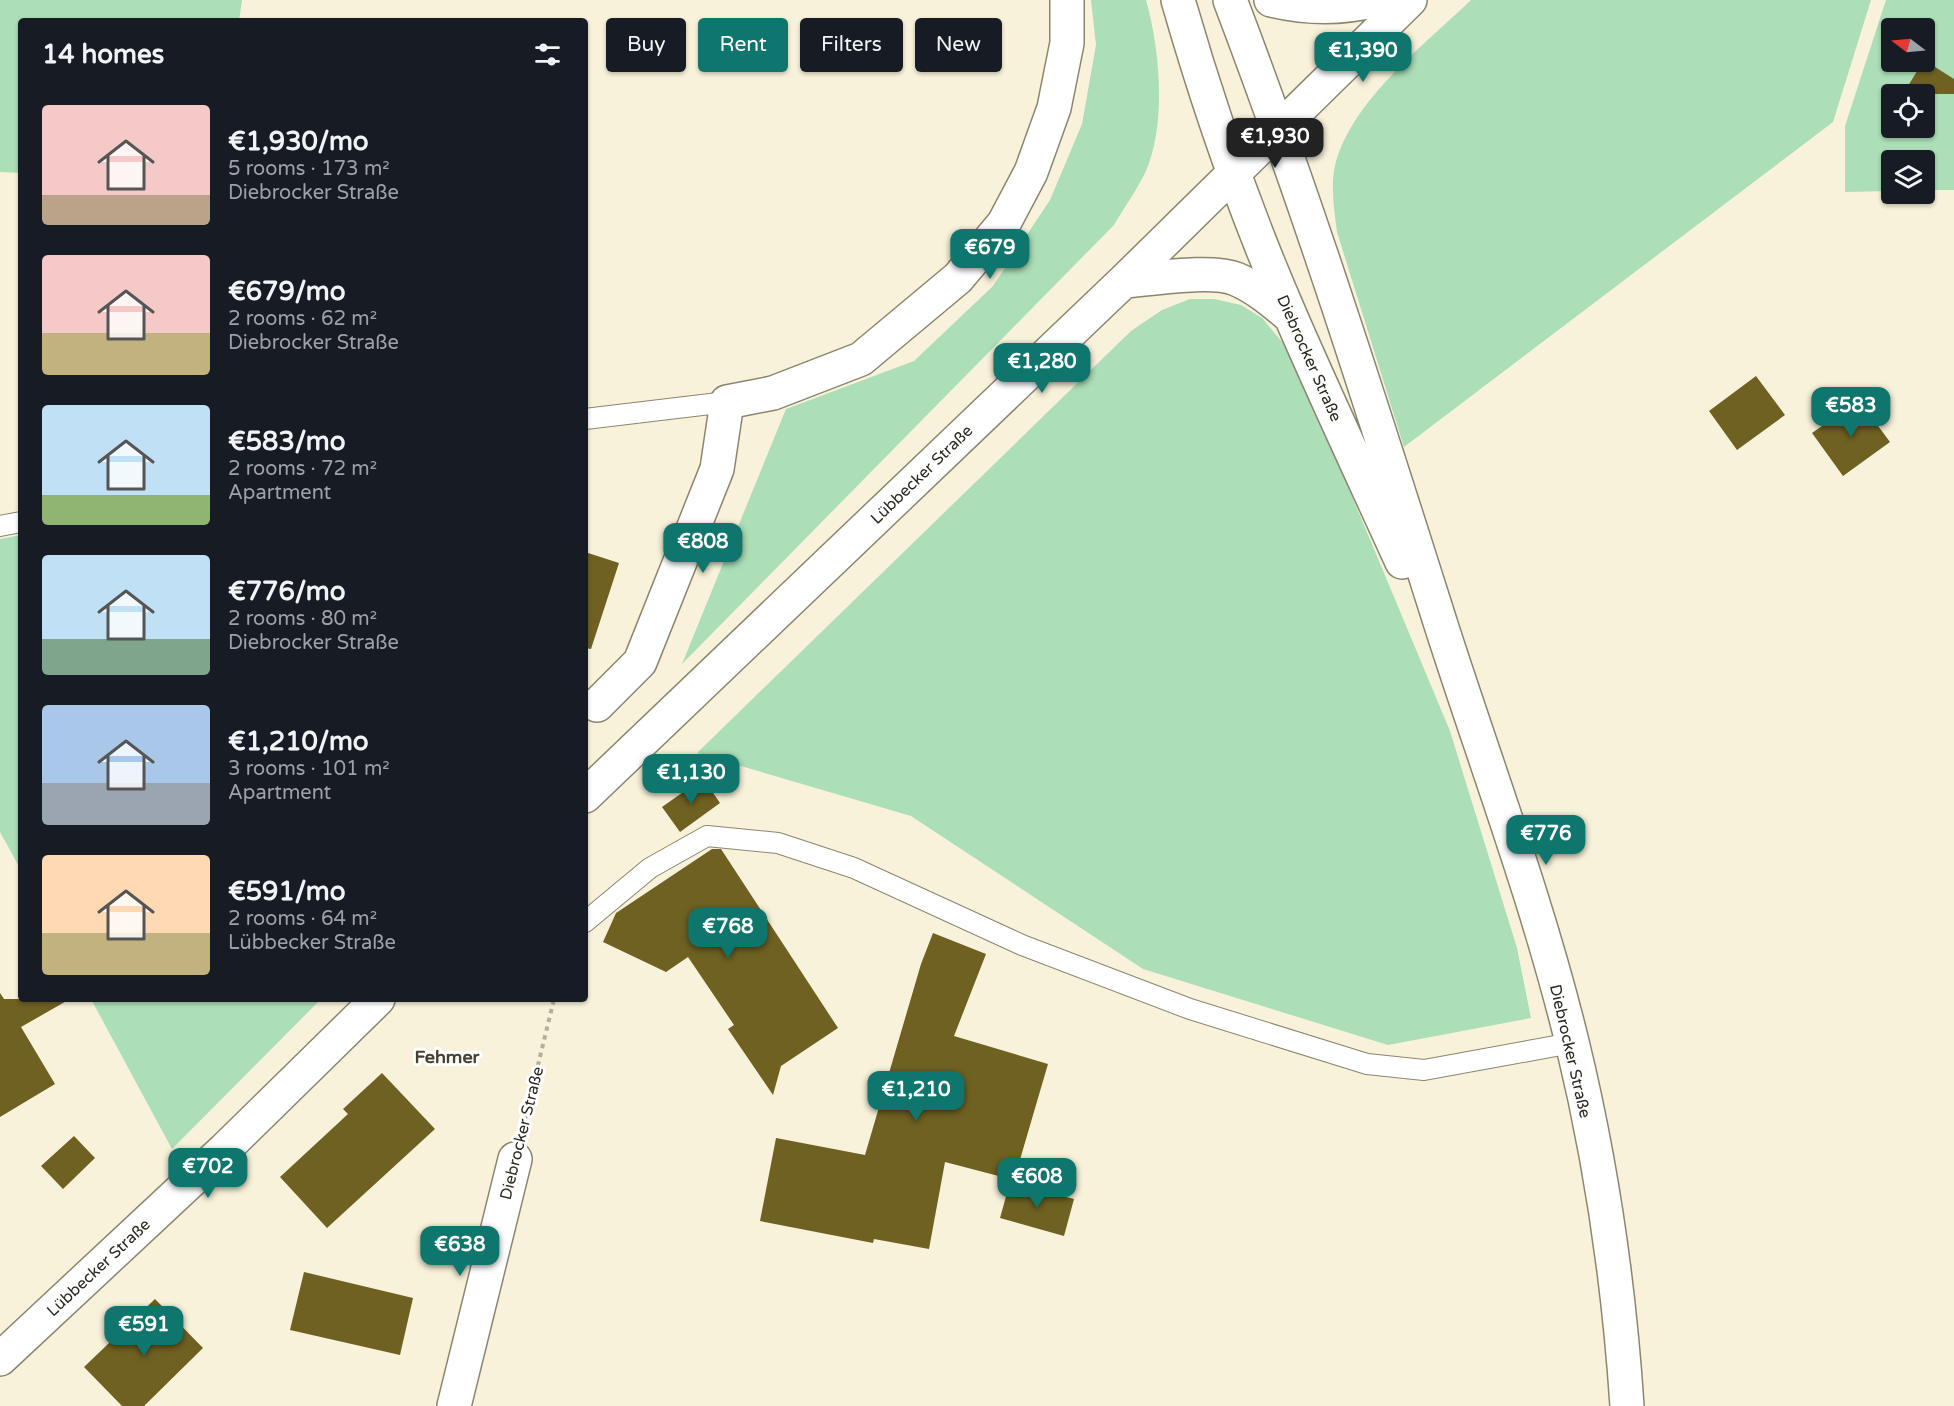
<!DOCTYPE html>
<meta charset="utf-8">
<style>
body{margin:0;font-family:"Varela Round",sans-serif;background:#242831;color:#f1f3f6;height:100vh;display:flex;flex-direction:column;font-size:22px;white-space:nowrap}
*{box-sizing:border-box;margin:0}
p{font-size:20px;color:#9ea1a6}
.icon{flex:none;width:33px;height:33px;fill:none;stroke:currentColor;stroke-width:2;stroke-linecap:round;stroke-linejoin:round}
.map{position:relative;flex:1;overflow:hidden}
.sheet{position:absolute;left:18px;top:18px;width:570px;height:984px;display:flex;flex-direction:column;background:#171b24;border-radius:6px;box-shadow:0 2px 4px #0004}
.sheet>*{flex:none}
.banner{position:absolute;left:606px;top:18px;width:570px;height:54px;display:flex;gap:12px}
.needle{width:39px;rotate:286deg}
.fabs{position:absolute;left:1881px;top:18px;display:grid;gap:12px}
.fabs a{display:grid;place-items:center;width:54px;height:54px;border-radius:6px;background:#171b24;box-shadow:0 2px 4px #0004;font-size:30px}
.price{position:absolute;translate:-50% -51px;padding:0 14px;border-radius:12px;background:#0f766e;color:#fff;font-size:20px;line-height:39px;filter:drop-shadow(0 2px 3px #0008)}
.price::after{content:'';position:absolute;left:50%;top:36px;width:18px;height:14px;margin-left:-9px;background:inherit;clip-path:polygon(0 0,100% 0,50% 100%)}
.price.selected{background:#222;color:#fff}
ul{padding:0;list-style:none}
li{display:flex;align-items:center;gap:18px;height:150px;padding:0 24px}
li span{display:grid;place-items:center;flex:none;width:168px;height:120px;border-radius:6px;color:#555}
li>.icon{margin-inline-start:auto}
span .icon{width:72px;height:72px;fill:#fffc;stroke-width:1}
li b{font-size:26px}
h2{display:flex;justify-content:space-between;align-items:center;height:72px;padding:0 24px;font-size:26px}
.pill{padding:0 21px;border-radius:6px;background:#171b24;box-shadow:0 2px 4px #0004;font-size:21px;line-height:54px}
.pill.selected{background:#0f766e;color:#fff}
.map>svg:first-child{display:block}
.green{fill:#acdeb7;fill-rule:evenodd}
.building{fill:#6f6122}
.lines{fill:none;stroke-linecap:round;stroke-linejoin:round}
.service-casing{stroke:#8b8670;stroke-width:22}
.minor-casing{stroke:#8b8670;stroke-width:36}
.secondary-casing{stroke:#8b8670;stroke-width:36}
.path{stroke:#b4af9c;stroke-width:4;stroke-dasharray:4.5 4.5;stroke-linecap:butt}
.service{stroke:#fff;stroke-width:20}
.minor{stroke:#fff;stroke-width:33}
.secondary{stroke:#fff;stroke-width:33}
.labels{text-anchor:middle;stroke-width:6;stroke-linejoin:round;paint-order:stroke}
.street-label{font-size:16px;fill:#2a281f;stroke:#fff}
.neighbourhood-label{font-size:18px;font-weight:bold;fill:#47422f;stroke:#fff}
</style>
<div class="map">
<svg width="1954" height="1406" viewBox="0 0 1954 1406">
<rect width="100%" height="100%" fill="#f8f2da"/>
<path class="green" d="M0,0H242L239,21H21V173L0,172Z
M1091,0H1146C1160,50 1167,124 1145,173C1136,191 1124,208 1114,225L682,664L786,409L914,361L993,286L1050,200L1082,124L1096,45Z
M1471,0H1871L1833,122L1404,447L1337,232C1334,208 1329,179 1338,155C1359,95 1426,43 1471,0Z
M1886,0H1954V190H1925L1924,160H1892L1891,191L1845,192V126ZM1892,28H1924V62H1892ZM1892,94H1924V128H1892Z
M1190,299H1214L1241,305L1262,318L1283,343L1313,403L1450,731L1517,948L1531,1018L1388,1045L1143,969L911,816L697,753L1131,331L1162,310Z
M21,535V870L0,832V539Z
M91,999H321L172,1149Z"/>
<path class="building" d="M1924,60L1954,79V94H1903Z
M1756,376L1785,415L1737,450L1709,411Z
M1859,400L1890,442L1843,476L1812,433Z
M585,552L619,563L591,649L585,648Z
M703,778L720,803L680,832L662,807Z
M712,849H721L838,1028L781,1066L773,1095L728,1029L734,1025L688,957L666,972L603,942L616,913Z
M933,933L986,954L954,1036L1048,1064L1014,1180L945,1162L929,1249L874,1239L873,1243L760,1221L776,1138L865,1155L921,964Z
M0,993L4,999H70L21,1027L55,1084L0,1117Z
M382,1073L435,1129L327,1228L280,1177L348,1114L343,1109Z
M74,1136L95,1158L63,1189L41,1166Z
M1010,1182L1074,1199L1064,1236L1000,1218Z
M304,1272L413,1298L400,1355L290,1330Z
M155,1299L203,1348L144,1406H122L84,1367Z"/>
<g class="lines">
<defs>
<path id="service" d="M585,419L727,402
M0,526L21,522
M585,922L650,868L707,836L778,843L854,868L1022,945L1190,1009L1367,1064L1424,1070L1572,1043"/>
<path id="minor" d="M597,705L640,662L717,469L727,402L773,393L861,359L958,278L1004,223L1031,172L1054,108L1067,43V0
M454,1406L515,1159"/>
<path id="secondary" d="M1178,0C1209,108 1246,214 1291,317C1327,400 1365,481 1402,562
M1230,0C1309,207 1375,417 1442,628C1486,765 1538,902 1572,1042C1601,1161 1619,1284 1627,1406
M1271,0C1305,8 1341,9 1375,0
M1124,281C1152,279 1212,269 1236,279C1257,288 1273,302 1290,316
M585,796L1124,281L1410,0
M0,1359L224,1150L378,999"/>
</defs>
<use href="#service" class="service-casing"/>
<use href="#minor" class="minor-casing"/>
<use href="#secondary" class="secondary-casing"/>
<path class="path" d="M523,1127L554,999"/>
<use href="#service" class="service"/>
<use href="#minor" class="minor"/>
<use href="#secondary" class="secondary"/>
</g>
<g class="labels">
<g class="street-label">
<text transform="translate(1310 358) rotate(66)" y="6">Diebrocker Straße</text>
<text transform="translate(921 474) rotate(-44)" y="6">Lübbecker Straße</text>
<text transform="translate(1571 1051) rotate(77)" y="6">Diebrocker Straße</text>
<text transform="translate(521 1133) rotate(-76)" y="6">Diebrocker Straße</text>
<text transform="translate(98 1267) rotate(-43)" y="6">Lübbecker Straße</text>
</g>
<g class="neighbourhood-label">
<text x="447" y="1063">Fehmer</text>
</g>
</g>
</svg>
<div class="fabs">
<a><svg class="needle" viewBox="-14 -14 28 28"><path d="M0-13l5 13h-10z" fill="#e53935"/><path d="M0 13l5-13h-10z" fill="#9ea1a6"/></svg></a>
<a><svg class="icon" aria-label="locate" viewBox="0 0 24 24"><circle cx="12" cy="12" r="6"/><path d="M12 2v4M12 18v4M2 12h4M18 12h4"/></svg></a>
<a><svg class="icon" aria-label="layers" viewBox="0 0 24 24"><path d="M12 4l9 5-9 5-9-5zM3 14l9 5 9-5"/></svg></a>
</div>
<b class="price" style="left:1363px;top:83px">€1,390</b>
<b class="price selected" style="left:1275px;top:169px">€1,930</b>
<b class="price" style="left:990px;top:280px">€679</b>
<b class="price" style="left:1042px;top:394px">€1,280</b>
<b class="price" style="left:1851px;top:438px">€583</b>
<b class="price" style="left:703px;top:574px">€808</b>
<b class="price" style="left:691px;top:805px">€1,130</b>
<b class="price" style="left:1546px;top:866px">€776</b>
<b class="price" style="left:728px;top:959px">€768</b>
<b class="price" style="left:916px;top:1122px">€1,210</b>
<b class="price" style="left:208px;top:1199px">€702</b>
<b class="price" style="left:1037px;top:1209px">€608</b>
<b class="price" style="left:460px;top:1277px">€638</b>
<b class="price" style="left:144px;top:1357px">€591</b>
<div class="banner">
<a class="pill">Buy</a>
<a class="pill selected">Rent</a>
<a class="pill">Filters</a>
<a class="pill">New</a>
</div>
<section class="sheet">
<h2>14 homes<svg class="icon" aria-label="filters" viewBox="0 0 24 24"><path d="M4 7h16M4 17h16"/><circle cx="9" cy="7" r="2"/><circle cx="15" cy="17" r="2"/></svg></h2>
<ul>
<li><span style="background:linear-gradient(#f6c9c9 75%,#b9a48a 0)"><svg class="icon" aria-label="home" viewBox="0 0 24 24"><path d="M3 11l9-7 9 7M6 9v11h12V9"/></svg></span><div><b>€1,930/mo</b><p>5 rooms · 173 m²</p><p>Diebrocker Straße</p></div></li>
<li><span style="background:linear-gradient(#f6c9c9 65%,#c2b280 0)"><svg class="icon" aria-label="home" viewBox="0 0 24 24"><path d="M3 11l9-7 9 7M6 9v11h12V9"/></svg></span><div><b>€679/mo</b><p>2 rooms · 62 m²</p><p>Diebrocker Straße</p></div></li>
<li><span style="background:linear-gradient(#bfe0f5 75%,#8fb573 0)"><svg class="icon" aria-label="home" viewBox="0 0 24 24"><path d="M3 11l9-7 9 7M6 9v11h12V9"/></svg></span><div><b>€583/mo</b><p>2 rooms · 72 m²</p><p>Apartment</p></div></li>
<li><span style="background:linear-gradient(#bfe0f5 70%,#7fa58c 0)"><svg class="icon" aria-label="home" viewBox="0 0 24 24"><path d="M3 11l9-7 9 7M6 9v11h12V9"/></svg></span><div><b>€776/mo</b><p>2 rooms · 80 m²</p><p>Diebrocker Straße</p></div></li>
<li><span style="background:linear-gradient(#a9c7e8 65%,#9aa5b1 0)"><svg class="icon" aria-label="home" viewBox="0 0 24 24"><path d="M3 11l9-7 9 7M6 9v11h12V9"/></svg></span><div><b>€1,210/mo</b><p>3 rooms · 101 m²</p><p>Apartment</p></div></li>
<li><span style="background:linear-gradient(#ffd9b3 65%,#c2b280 0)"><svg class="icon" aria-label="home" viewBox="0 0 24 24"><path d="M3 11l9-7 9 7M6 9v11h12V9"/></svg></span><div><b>€591/mo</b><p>2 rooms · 64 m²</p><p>Lübbecker Straße</p></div></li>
</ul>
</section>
</div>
